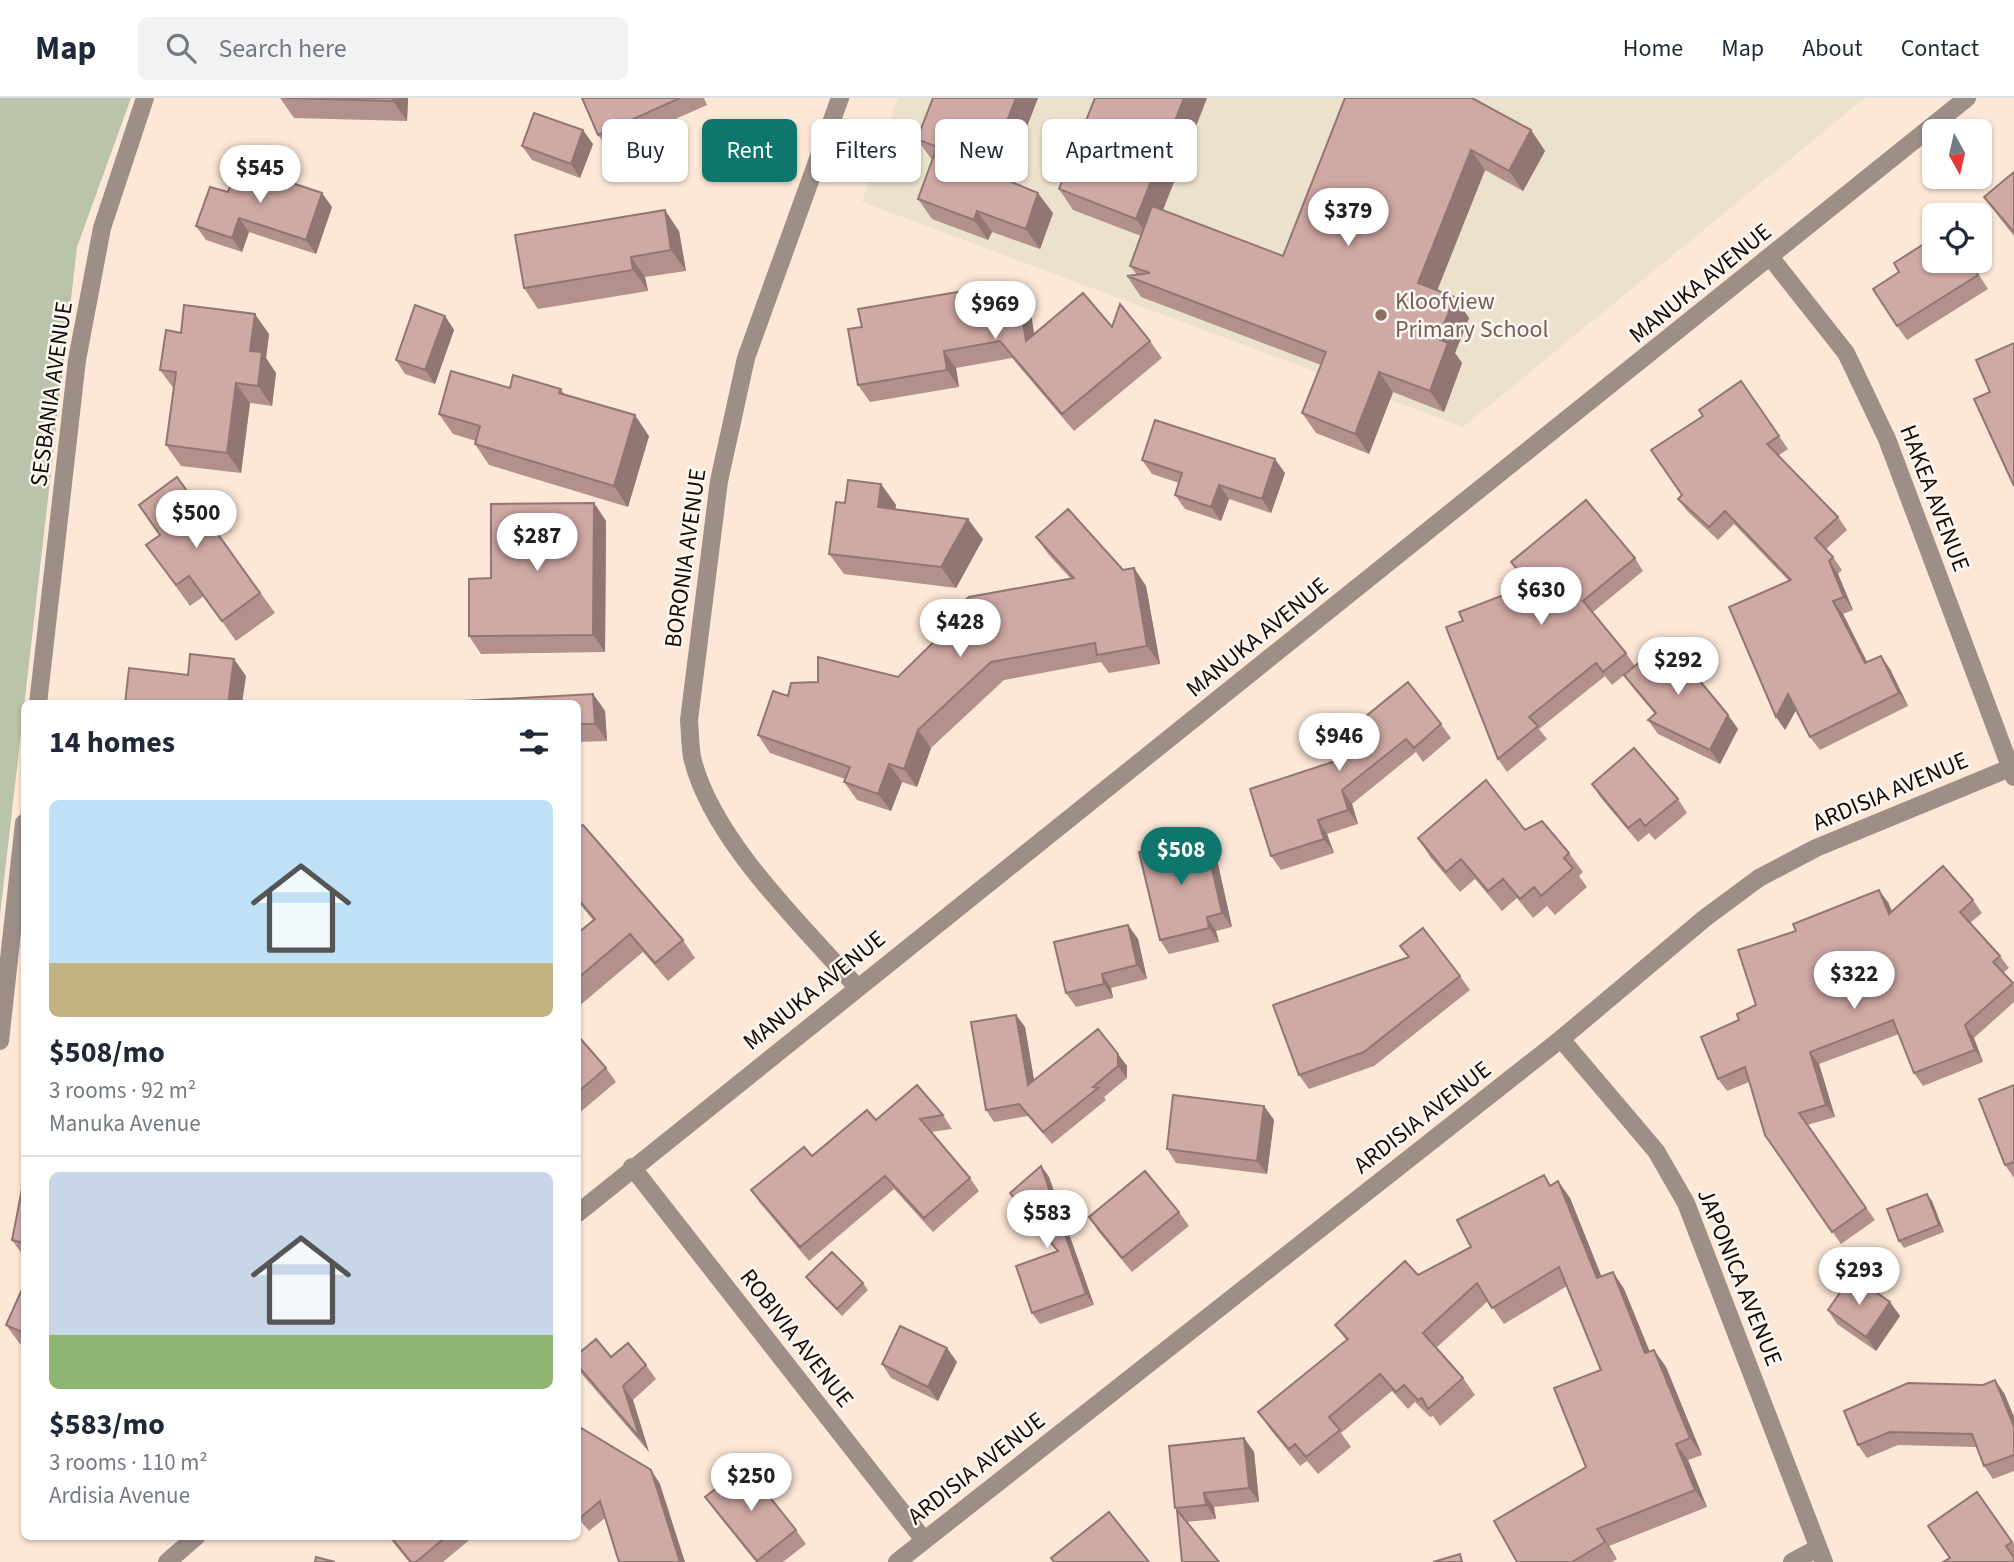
<!DOCTYPE html>
<meta charset="utf-8">
<style>
body{margin:0;font-family:"Source Sans 3",sans-serif;background:#f2f2f3;color:#1f2937;height:100vh;display:flex;flex-direction:column;font-size:26px;white-space:nowrap}
*{box-sizing:border-box;margin:0}
p{font-size:23px;color:#747a83}
.icon{flex:none;width:38px;height:38px;fill:none;stroke:currentColor;stroke-width:2;stroke-linecap:round;stroke-linejoin:round}
.map{position:relative;flex:1;overflow:hidden}
.side{position:absolute;left:21px;top:602px;width:560px;height:840px;display:flex;flex-direction:column;background:#fff;border-radius:10px;box-shadow:0 2px 5px #0004}
.side>*{flex:none}
.guide{position:absolute;left:602px;top:21px;width:665px;height:63px;display:flex;gap:14px}
.needle{width:46px;rotate:172deg}
.buttons{position:absolute;left:1922px;top:21px;display:grid;gap:14px}
.buttons a{display:grid;place-items:center;width:70px;height:70px;border-radius:10px;background:#fff;box-shadow:0 2px 5px #0004;font-size:35px}
.price{position:absolute;translate:-50% -60px;padding:0 16px;border-radius:24px;background:#fff;color:#222;font-size:23px;line-height:46px;filter:drop-shadow(0 2px 4px #0008)}
.price::after{content:'';position:absolute;left:50%;top:42px;width:21px;height:16px;margin-left:-10px;background:inherit;clip-path:polygon(0 0,100% 0,50% 100%)}
.price.on{background:#0f766e;color:#fff}
ul{padding:0;list-style:none}
li{display:grid;align-content:center;gap:14px;height:371px;padding:0 28px}
li+li{border-top:2px solid #e0e1e3}
li span{display:grid;place-items:center;height:217px;border-radius:10px;color:#555}
li>.icon{margin-inline-start:auto}
span .icon{width:126px;height:126px;fill:#fffc;stroke-width:1}
li b{font-size:30px}
h2{display:flex;justify-content:space-between;align-items:center;height:84px;padding:0 28px;font-size:30px}
.pill{padding:0 24px;border-radius:10px;background:#fff;box-shadow:0 2px 5px #0004;font-size:24px;line-height:63px}
.pill.on{background:#0f766e;color:#fff}
header{display:flex;align-items:center;gap:42px;box-sizing:border-box;height:98px;padding:0 35px;background:#fff;border-bottom:2px solid #e0e1e3}
header strong{font-size:33px}
nav{display:flex;gap:38px;margin-inline-start:auto;font-size:24px}
.search{width:490px;height:63px;background:#f2f2f3;display:flex;align-items:center;gap:18px;box-sizing:border-box;padding:0 24px;border-radius:10px;color:#747a83;font-size:26px}
.map>svg:first-child{display:block}
.education{fill:#ece1cc}
.green{fill:#b9c4aa}
.lines{fill:none;stroke-linecap:round;stroke-linejoin:round}
.minor{stroke:#9d8e87;stroke-width:18}
.wall{fill:#b2918d}
.shaded-wall{fill:#917673}
.building{fill:#cfa9a4;stroke:#917673;stroke-width:2}
.education-dot{fill:#8d6e63;stroke:#fef8f4;stroke-width:2.5}
.labels{text-anchor:middle;stroke-width:5;stroke-linejoin:round;paint-order:stroke}
.street-label{font-size:24px;fill:#140c05;stroke:#fef8f4}
.education-label{font-size:24px;fill:#785e54;stroke:#fef8f4;text-anchor:start}
</style>
<header>
<strong>Map</strong>
<div class="search"><svg class="icon" aria-label="search" viewBox="0 0 24 24"><circle cx="10" cy="10" r="6"/><path d="M15 15l6 6"/></svg>Search here</div>
<nav><a>Home</a><a>Map</a><a>About</a><a>Contact</a></nav>
</header>
<div class="map">
<svg width="2014" height="1464" viewBox="0 0 2014 1464">
<rect width="100%" height="100%" fill="#fde8d7"/>
<path class="education" d="M898,0H1865L1463,329L862,104Z"/>
<path class="green" d="M0,0H131L77,149L0,817Z"/>
<g class="lines">
<path class="minor" d="M840,0L746,260L719,383L689,622C690,634 690,647 692,659C711,741 802,827 857,889
M1771,160L1846,255L1887,341L2014,679
M38,606L77,262L102,130L145,0
M1561,941L1656,1053L1686,1105L1824,1464
M0,943L24,725
M632,1069L924,1442
M578,1115L1967,0
M167,1464L197,1438
M897,1464L1561,941L1705,820L1759,780L1816,750L2010,670
M1792,1464L1818,1450"/>
</g>
<path class="wall" d="M280,0H408L407,23L294,20Z
M582,0H704L707,7L608,51L598,37Z
M933,0H1038L1006,82L1053,115L1040,151L992,134L988,142L932,121L918,101L932,62L917,41Z
M1207,0L1163,112L1283,158L1345,0L1531,32L1545,53L1523,93L1485,72L1437,193L1469,220L1455,255L1462,265L1444,314L1393,294L1369,356L1316,335L1302,315L1321,267L1141,199L1127,178L1137,177L1130,168L1141,138L1073,112L1059,91Z
M593,46L580,80L532,62L522,48Z
M2014,74V138L1999,119L1984,99Z
M228,94L332,109L316,156L249,134L242,154L206,142L196,128Z
M679,133L686,173L645,179L648,193L538,211L524,190Z
M1934,163H1970L1988,191L1907,242L1897,228L1899,174Z
M991,203L1031,216L1034,236L1112,229L1150,243L1162,260L1074,333L1012,260L956,270L959,289L870,304L858,287Z
M445,218L454,232L435,286L405,276L396,262Z
M181,235L269,236L266,260L276,275L272,308L250,305L241,375L181,368L166,347L174,291L160,272Z
M1741,283L1788,351L1779,357L1838,419L1847,432L1826,451L1833,459L1842,472L1838,476L1853,512L1843,516L1867,564L1881,558L1890,571L1908,608L1820,652L1810,639L1796,611L1785,632L1789,483L1734,426L1718,442L1688,414L1678,401L1682,397L1703,318Z
M510,290L561,291L565,297L649,338L628,409L489,367L475,346L476,343L453,336L439,316Z
M1142,362L1285,375L1271,415L1229,401L1221,423L1185,411L1175,397L1179,385L1152,376Z
M177,379L275,515L236,543L204,498L190,508L146,447L160,437Z
M881,386L896,407L895,412L983,441L956,490L844,476L829,456L845,405Z
M594,405L606,423L605,554L481,556L469,538L491,480Z
M1036,439L1123,472L1134,470L1146,488L1160,566L1109,575L1101,564L1004,582L931,650L917,689L902,684L891,713L857,702L844,684L845,681L770,655L758,637L788,598L898,579L950,528L1071,481L1049,457Z
M1635,460L1643,473L1593,514L1626,555L1635,568L1728,617L1738,631L1720,666L1658,636L1648,622L1655,616L1634,591L1624,577L1612,587L1605,578L1539,631L1547,641L1507,674L1498,661L1463,523L1529,487L1511,464Z
M593,596L605,613L607,643L578,644V606Z
M1441,626L1451,640L1423,664L1416,654L1352,706L1358,726L1327,736L1334,755L1281,772L1271,758L1359,656L1344,636Z
M1592,686L1678,701L1687,715L1655,742L1649,735L1638,744L1601,700Z
M578,728L683,842L695,860L668,883L643,854L578,909V835L593,822L578,804Z
M1525,732L1569,755L1583,774L1579,778L1587,789L1555,817L1547,808L1533,820L1517,800L1502,813L1475,781L1460,794L1431,760L1418,740Z
M1215,753L1232,829L1216,833L1219,844L1169,856L1160,842Z
M1973,802L1982,815L1970,825L2000,858L2009,870L2003,875L2014,887V904L1974,940L1983,964L1923,988L1914,975L1899,936L1819,966L1835,1019L1807,1027L1875,1122L1841,1146L1765,1037L1749,984L1727,993L1718,981L1756,907L1888,804L1892,813Z
M1128,827L1138,841L1147,881L1111,890L1113,900L1076,909L1066,895Z
M1400,848L1460,878L1470,892L1374,968L1309,991L1299,977L1408,859Z
M1016,917L1025,929L1034,983L1098,931L1127,968V980L1104,999L1106,1002L1052,1046L1028,1018L994,1024L986,1012Z
M578,937L606,970L616,984L578,1016Z
M2014,987V1080L2005,1067Z
M1264,1008L1274,1022L1267,1076L1176,1065L1167,1051Z
M943,1017L952,1031L931,1034L970,1080L979,1093L933,1134L894,1091L809,1163L760,1105L751,1092L876,1022Z
M1041,1068L1049,1079L1094,1207L1040,1226L1032,1215L1057,1153L1018,1106L1010,1095Z
M24,1081V1159L12,1142Z
M1558,1083L1570,1100L1601,1178L1613,1174L1624,1191L1650,1254L1654,1252L1666,1269L1702,1357L1688,1362L1707,1409L1609,1448L1617,1461L1612,1464H1517L1586,1369L1601,1272L1567,1188L1504,1226L1488,1203L1436,1250L1463,1280L1475,1297L1440,1328L1433,1318L1430,1319L1415,1304L1408,1311L1392,1293L1341,1335L1351,1349L1318,1376L1307,1363L1300,1368L1270,1331L1258,1314L1346,1242L1335,1227L1418,1177L1471,1149L1551,1087Z
M1932,1103L1944,1134L1904,1150L1899,1143Z
M1179,1114L1189,1128L1132,1174L1098,1133L1089,1119Z
M806,1179L863,1185L868,1192L842,1218L811,1186Z
M24,1187V1248L20,1246L6,1227Z
M1890,1204L1900,1218L1876,1253L1837,1226L1828,1212Z
M578,1256L611,1259L646,1267L656,1281L633,1302L649,1354L581,1275L578,1270Z
M957,1264L938,1303L891,1280L882,1266Z
M2004,1295L2014,1319V1373L1993,1381L1984,1368L1976,1349L1898,1347L1867,1360L1858,1347L1844,1313Z
M578,1328L651,1372L660,1386L605,1420L589,1433L578,1420Z
M1244,1340L1254,1354L1259,1404L1214,1409L1216,1421L1186,1424L1175,1410Z
M1977,1394L2014,1446V1464Z
M705,1399L796,1432L806,1446L783,1464H756L715,1413Z
M388,1438H474L443,1464H409Z"/>
<path class="shaded-wall" d="M393,0H408L407,23L393,3Z
M1016,0H1038L1001,95L987,74Z
M1184,0H1207L1151,142L1136,121Z
M583,32L593,46L580,80L571,66Z
M1531,32L1545,53L1523,93L1509,73Z
M1471,52L1485,72L1432,205L1418,185Z
M322,95L332,109L316,156L306,142Z
M1038,95L1053,115L1040,151L1026,131Z
M665,112L679,133L686,173L671,152Z
M977,113L992,134L988,142L974,122Z
M239,120L249,134L242,154L232,140Z
M631,159L645,179L648,193L633,172Z
M981,190L993,207L984,205Z
M1019,199L1031,216L1038,260L1026,243Z
M1455,199L1469,220L1455,255L1462,265L1444,314L1430,293L1438,241Z
M255,216L269,236L266,260L276,275L272,308L258,288L250,253Z
M445,218L454,232L435,286L425,272Z
M944,253L956,270L959,289L947,272Z
M1379,274L1393,294L1369,356L1355,336Z
M236,285L250,305L241,375L227,355Z
M635,317L649,338L628,409L614,388Z
M1275,361L1285,375L1271,415L1262,401Z
M881,386L896,407L892,430L878,409Z
M1219,387L1229,401L1221,423L1211,409Z
M594,405L606,423L605,554L593,537Z
M968,421L983,441L956,490L941,469Z
M1829,463L1838,476L1853,512L1844,499Z
M1134,470L1146,488L1160,566L1147,548Z
M1833,503L1843,516L1874,578L1865,565Z
M1881,558L1890,571L1908,608L1899,595Z
M234,561L246,578L242,606H228Z
M593,596L605,613L607,643L595,626Z
M1788,596L1798,609L1785,632L1776,619Z
M1728,617L1738,631L1720,666L1710,652Z
M918,632L931,650L917,689L904,671Z
M889,666L902,684L891,713L878,696Z
M1342,692L1352,706L1358,726L1348,712Z
M1318,722L1327,736L1334,755L1324,741Z
M1205,739L1215,753L1232,829L1222,815Z
M1879,792L1888,804L1897,828L1889,816Z
M1207,819L1216,833L1219,844L1209,830Z
M1128,827L1138,841L1147,881L1137,867Z
M1102,876L1111,890L1113,900L1104,886Z
M1016,917L1025,929L1037,999L1028,987Z
M1965,927L1974,940L1983,964L1975,952Z
M1810,954L1819,966L1835,1019L1826,1007Z
M1118,956L1127,968V980L1118,968Z
M1264,1008L1274,1022L1267,1076L1257,1063Z
M1041,1068L1049,1079L1094,1207L1086,1196Z
M1558,1083L1570,1100L1609,1197L1597,1180Z
M1927,1096L1932,1103L1944,1134L1939,1127Z
M1613,1174L1624,1191L1657,1272L1645,1255Z
M1890,1204L1900,1218L1876,1253L1866,1239Z
M947,1250L957,1264L938,1303L928,1289Z
M1654,1252L1666,1269L1702,1357L1690,1340Z
M1995,1282L2004,1295L2014,1319V1329Z
M623,1288L633,1302L649,1354L640,1340Z
M1244,1340L1254,1354L1259,1404L1249,1390Z
M1676,1346L1688,1362L1707,1409L1695,1392Z
M651,1372L660,1386L685,1464H680Z
M1204,1395L1214,1409L1216,1421L1206,1407Z
M1597,1431L1609,1448L1617,1461L1605,1444Z"/>
<path class="building" d="M285,0H393V3Z
M582,0H680L598,37Z
M933,0H1016L987,74L1038,95L1026,131L977,113L974,122L918,101L937,49L917,41Z
M1095,0H1184L1136,121L1059,91Z
M1345,0H1472L1531,32L1509,73L1471,52L1418,185L1455,199L1438,241L1448,245L1430,293L1379,274L1355,336L1302,315L1326,254L1127,178L1150,175L1130,168L1152,108L1283,158Z
M534,15L583,32L571,66L522,48Z
M238,67L322,95L306,142L239,120L232,140L196,128L210,89L228,94Z
M2014,74V134L1984,99Z
M665,112L671,152L631,159L633,172L524,190L515,137Z
M1927,144L1933,153L1934,152V163H1969L1978,177L1897,228L1873,191L1899,174L1894,165Z
M981,190L984,205L1019,199L1026,243L1083,195L1112,229L1120,206L1150,243L1062,316L1000,243L944,253L947,272L858,287L848,231L862,229L858,211Z
M184,207L255,216L250,253L262,254L258,288L236,285L227,355L166,347L176,274L160,272L166,232L181,235Z
M415,207L445,218L425,272L396,262Z
M2014,245V388L1974,301L1990,294L1976,262Z
M451,273L510,290L513,277L561,291L559,295L635,317L614,388L475,346L480,328L439,316Z
M1741,283L1779,338L1767,346L1838,419L1815,440L1833,459L1829,463L1844,499L1833,503L1865,565L1881,558L1899,595L1810,639L1788,596L1776,619L1729,509L1791,482L1725,413L1709,429L1678,401L1682,397L1651,352L1703,318L1699,312Z
M1155,322L1275,361L1262,401L1219,387L1211,409L1175,397L1182,375L1142,362Z
M177,379L260,495L222,523L189,478L176,487L146,447L160,437L139,407Z
M848,382L881,386L878,409L968,421L941,469L829,456L836,404L845,405Z
M1586,402L1635,460L1583,503L1626,555L1603,574L1596,565L1529,619L1538,628L1498,661L1446,529L1463,523L1459,514L1530,487L1511,464Z
M594,405L593,537L469,538V481L491,480V406Z
M1068,411L1123,472L1134,470L1147,548L1097,557L1095,545L991,564L918,632L904,671L889,666L878,696L844,684L850,669L758,637L773,593L788,598L791,585L818,584V559L898,579L950,528L948,517L969,499L1074,480L1036,439Z
M1666,542L1728,617L1710,652L1648,622L1656,615L1624,577Z
M190,556L234,561L228,606H125L129,570L188,577Z
M1408,584L1441,626L1414,650L1406,641L1342,692L1348,712L1318,722L1324,741L1271,758L1250,691L1360,655L1344,636Z
M593,596L595,626H578V606H466L465,603Z
M1634,650L1678,701L1645,728L1640,721L1628,730L1592,686Z
M1486,682L1525,732L1542,723L1569,755L1564,760L1573,770L1541,798L1534,789L1520,801L1503,781L1488,793L1461,761L1446,774L1418,740Z
M583,727L683,842L655,865L630,836L578,880V835L595,821L578,801V728Z
M1205,739L1222,815L1207,819L1209,830L1160,842L1139,754Z
M1943,768L1973,802L1960,814L2000,858L1993,864L2013,885L1965,927L1975,952L1914,975L1893,922L1810,954L1826,1007L1799,1015L1866,1110L1832,1134L1765,1037L1745,969L1718,981L1701,939L1739,922L1737,916L1756,907L1738,852L1796,833L1793,826L1879,792L1889,816Z
M1128,827L1137,867L1102,876L1104,886L1066,895L1054,844Z
M1423,830L1460,878L1364,954L1299,977L1273,907L1409,859L1400,848Z
M1016,917L1028,987L1098,931L1118,956V968L1093,989L1098,990L1043,1034L1019,1006L986,1012L971,924Z
M579,939L606,970L578,994V940Z
M917,987L943,1017L920,1021L970,1080L924,1120L885,1078L800,1149L751,1092L804,1049L812,1058L867,1012L876,1022Z
M2014,987V1064L2005,1067L1979,1001Z
M1173,997L1264,1008L1257,1063L1167,1051Z
M1041,1068L1086,1196L1032,1215L1016,1168L1058,1153L1010,1095Z
M1145,1073L1179,1114L1122,1160L1089,1119Z
M1544,1077L1550,1088L1558,1083L1597,1180L1613,1174L1645,1255L1654,1252L1690,1340L1676,1346L1695,1392L1597,1431L1605,1444L1572,1464H1517L1494,1423L1586,1369L1554,1290L1601,1272L1559,1169L1492,1210L1477,1185L1423,1235L1463,1280L1428,1311L1422,1300L1418,1302L1404,1287L1396,1294L1380,1276L1329,1319L1340,1332L1306,1359L1295,1346L1289,1351L1258,1314L1348,1241L1335,1227L1405,1163L1418,1177L1471,1149L1457,1122Z
M24,1081V1145L12,1142Z
M1927,1096L1939,1127L1899,1143L1887,1111Z
M832,1154L863,1185L837,1211L806,1179Z
M1848,1183H1860L1890,1204L1866,1239L1828,1212Z
M24,1187V1235L6,1227Z
M900,1228L947,1250L928,1289L882,1266Z
M596,1241L611,1259L628,1245L646,1267L623,1288L640,1340L578,1268V1256Z
M1995,1282L2014,1329V1357L1984,1368L1972,1336L1890,1334L1858,1347L1844,1313L1908,1285L1983,1287Z
M578,1328L651,1372L680,1464H619L600,1403L580,1420L578,1418Z
M1244,1340L1249,1390L1204,1395L1206,1407L1175,1410L1169,1348Z
M745,1368L796,1432L757,1463L705,1399Z
M1977,1394L2012,1444L2006,1448L2014,1460V1464H1943L1950,1460L1928,1428Z
M1177,1412L1219,1464H1182Z
M1109,1414L1149,1464H1054L1051,1460Z
M390,1438H447L416,1464H411Z
M1460,1456L1462,1464H1433Z
M316,1459L335,1464H315Z"/>
<circle class="education-dot" cx="1381" cy="217" r="7"/>
<g class="labels">
<g class="street-label">
<text transform="translate(1700 185) rotate(-39)" y="8">MANUKA AVENUE</text>
<text transform="translate(51 296) rotate(-82)" y="8">SESBANIA AVENUE</text>
<text transform="translate(1935 400) rotate(69)" y="8">HAKEA AVENUE</text>
<text transform="translate(685 460) rotate(-82)" y="8">BORONIA AVENUE</text>
<text transform="translate(1257 539) rotate(-39)" y="8">MANUKA AVENUE</text>
<text transform="translate(1890 693) rotate(-23)" y="8">ARDISIA AVENUE</text>
<text transform="translate(814 892) rotate(-39)" y="8">MANUKA AVENUE</text>
<text transform="translate(1422 1019) rotate(-38)" y="8">ARDISIA AVENUE</text>
<text transform="translate(1740 1179) rotate(68)" y="8">JAPONICA AVENUE</text>
<text transform="translate(797 1240) rotate(52)" y="8">ROBIVIA AVENUE</text>
<text transform="translate(976 1370) rotate(-38)" y="8">ARDISIA AVENUE</text>
</g>
<g class="education-label">
<text x="1395" y="211">Kloofview<tspan x="1395" dy="28">Primary School</tspan></text>
</g>
</g>
</svg>
<div class="buttons">
<a><svg class="needle" viewBox="-14 -14 28 28"><path d="M0-13l5 13h-10z" fill="#e53935"/><path d="M0 13l5-13h-10z" fill="#747a83"/></svg></a>
<a><svg class="icon" aria-label="locate" viewBox="0 0 24 24"><circle cx="12" cy="12" r="6"/><path d="M12 2v4M12 18v4M2 12h4M18 12h4"/></svg></a>
</div>
<b class="price" style="left:260px;top:107px">$545</b>
<b class="price" style="left:1348px;top:150px">$379</b>
<b class="price" style="left:995px;top:243px">$969</b>
<b class="price" style="left:196px;top:452px">$500</b>
<b class="price" style="left:537px;top:475px">$287</b>
<b class="price" style="left:1541px;top:529px">$630</b>
<b class="price" style="left:960px;top:561px">$428</b>
<b class="price" style="left:1678px;top:599px">$292</b>
<b class="price" style="left:1339px;top:675px">$946</b>
<b class="price on" style="left:1181px;top:789px">$508</b>
<b class="price" style="left:1854px;top:913px">$322</b>
<b class="price" style="left:1047px;top:1152px">$583</b>
<b class="price" style="left:1859px;top:1209px">$293</b>
<b class="price" style="left:751px;top:1415px">$250</b>
<div class="guide">
<a class="pill">Buy</a>
<a class="pill on">Rent</a>
<a class="pill">Filters</a>
<a class="pill">New</a>
<a class="pill">Apartment</a>
</div>
<section class="side">
<h2>14 homes<svg class="icon" aria-label="filters" viewBox="0 0 24 24"><path d="M4 7h16M4 17h16"/><circle cx="9" cy="7" r="2"/><circle cx="15" cy="17" r="2"/></svg></h2>
<ul>
<li><span style="background:linear-gradient(#bfe0f5 75%,#c2b280 0)"><svg class="icon" aria-label="home" viewBox="0 0 24 24"><path d="M3 11l9-7 9 7M6 9v11h12V9"/></svg></span><div><b>$508/mo</b><p>3 rooms · 92 m²</p><p>Manuka Avenue</p></div></li>
<li><span style="background:linear-gradient(#c9d6e8 75%,#8fb573 0)"><svg class="icon" aria-label="home" viewBox="0 0 24 24"><path d="M3 11l9-7 9 7M6 9v11h12V9"/></svg></span><div><b>$583/mo</b><p>3 rooms · 110 m²</p><p>Ardisia Avenue</p></div></li>
</ul>
</section>
</div>
